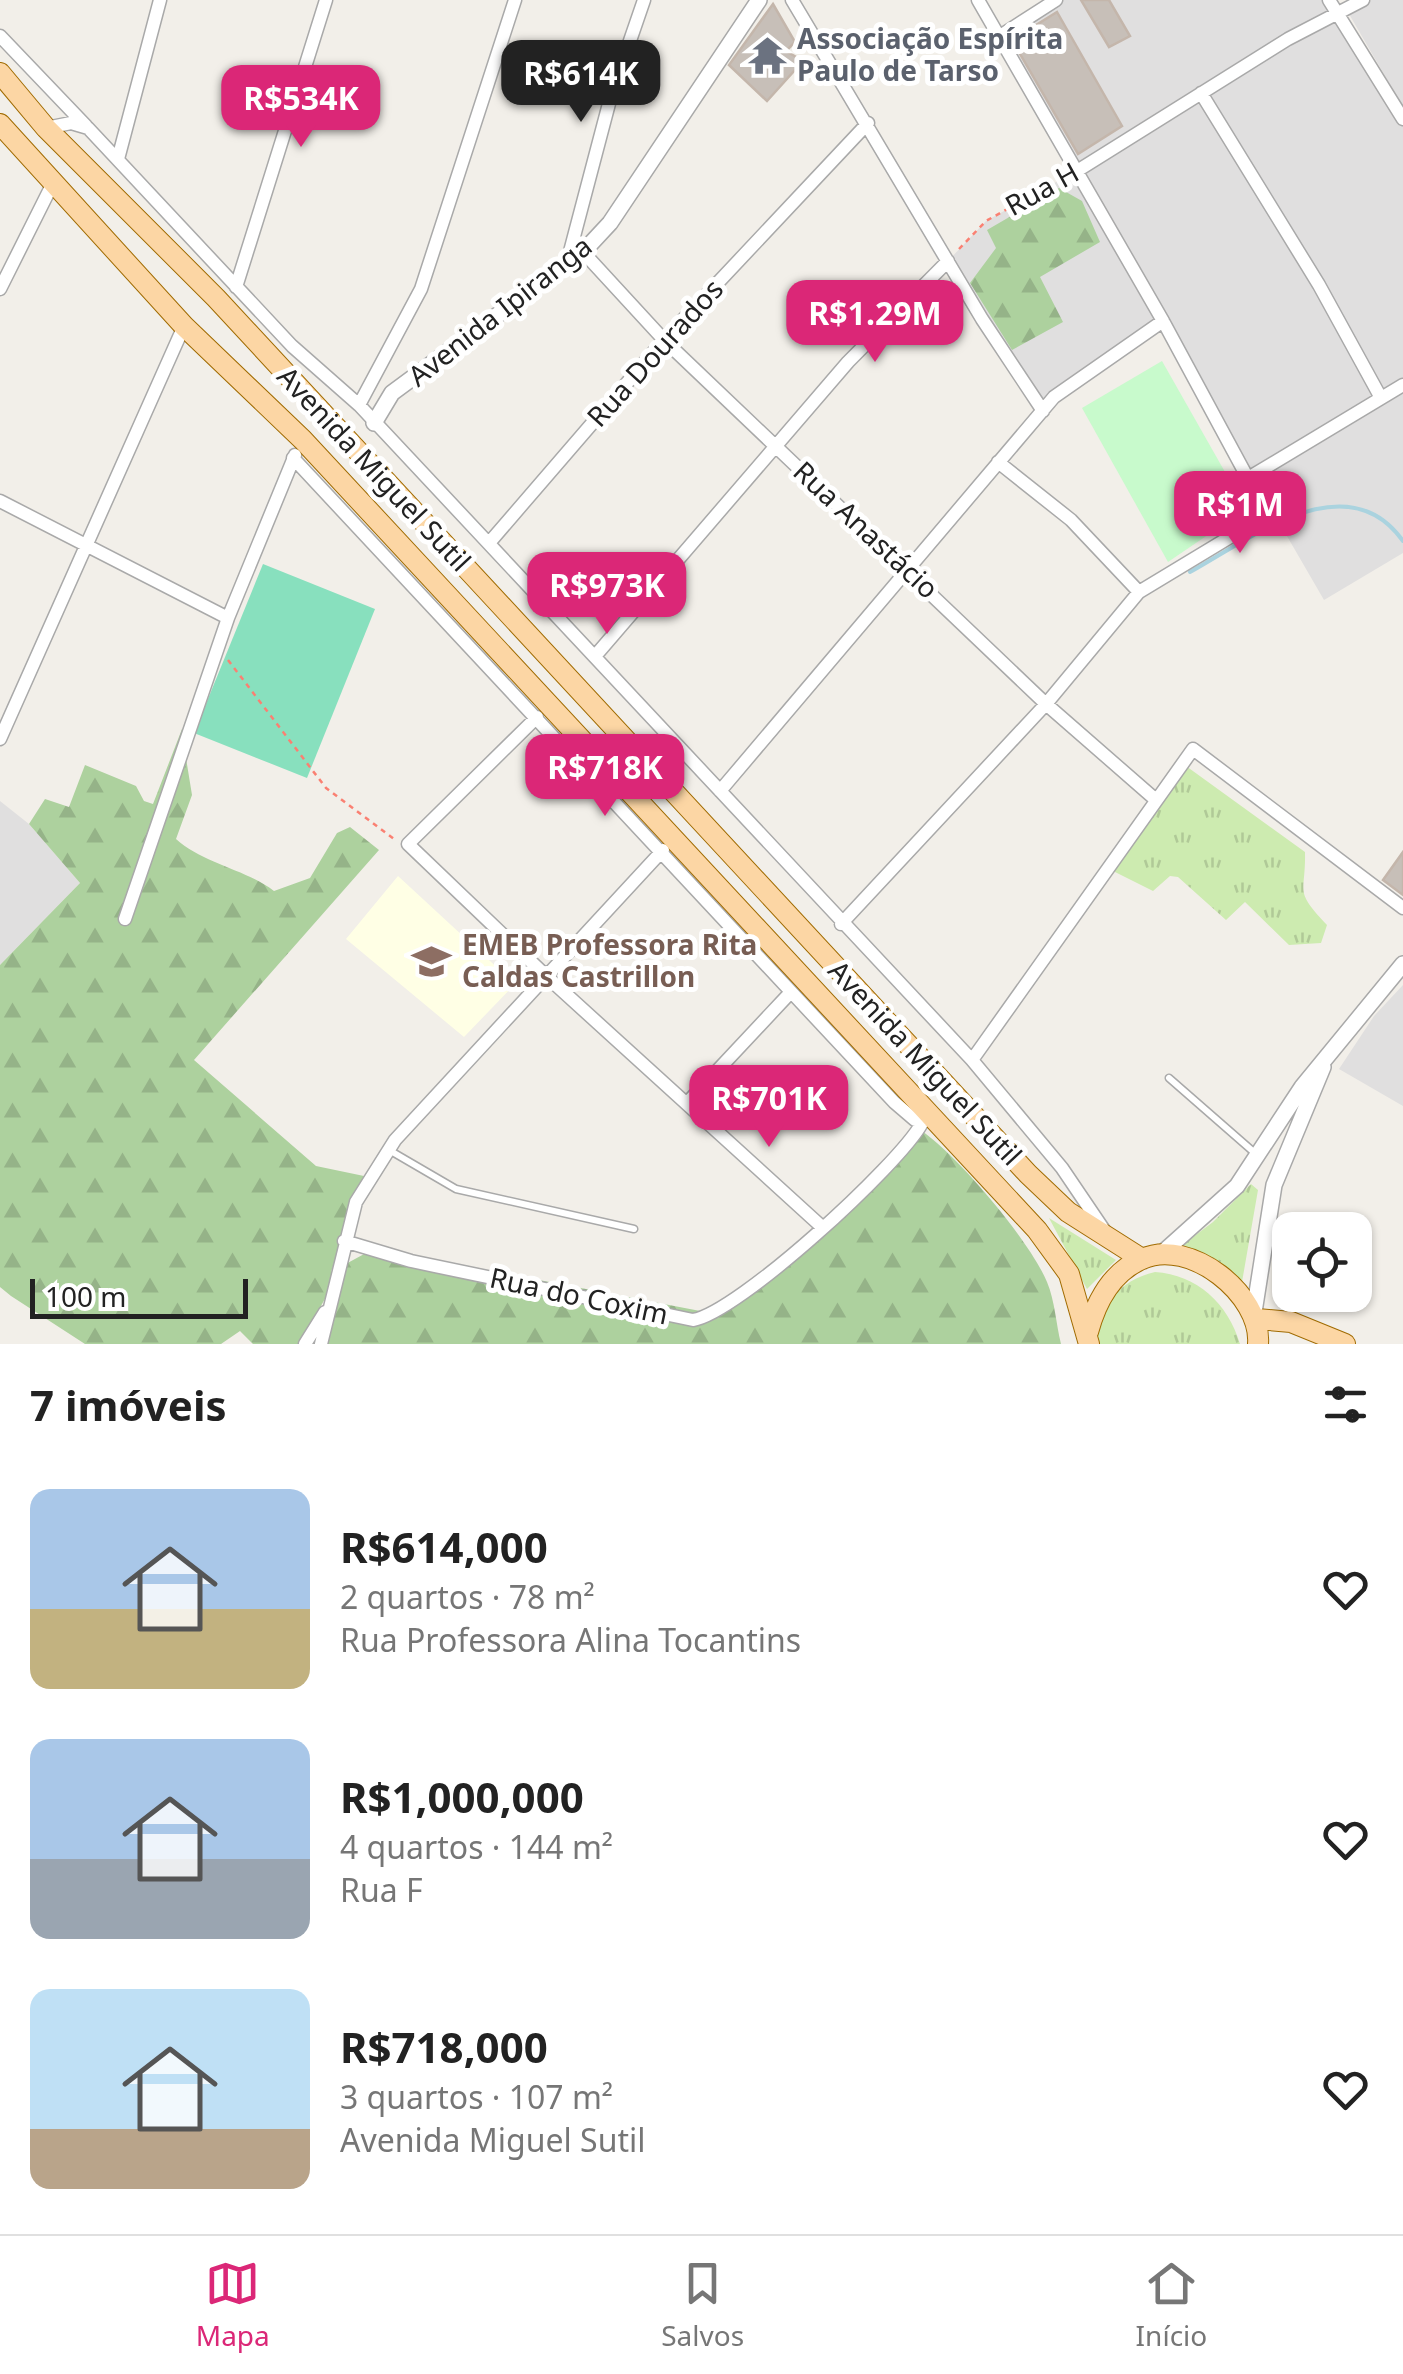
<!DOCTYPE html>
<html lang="pt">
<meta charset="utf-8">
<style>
body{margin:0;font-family:"Noto Sans",sans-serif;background:#f2f2f2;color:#222;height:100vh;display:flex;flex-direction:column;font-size:38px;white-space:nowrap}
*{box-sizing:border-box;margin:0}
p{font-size:32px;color:#767676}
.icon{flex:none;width:55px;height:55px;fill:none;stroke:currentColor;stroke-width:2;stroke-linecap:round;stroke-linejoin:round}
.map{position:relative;height:1344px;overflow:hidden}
.sheet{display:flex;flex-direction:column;background:#fff;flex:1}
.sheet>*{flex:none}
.fabs{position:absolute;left:1272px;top:1212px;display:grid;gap:20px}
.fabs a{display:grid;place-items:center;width:100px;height:100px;border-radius:20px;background:#fff;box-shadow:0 2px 8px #0004;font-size:50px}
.scale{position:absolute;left:30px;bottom:25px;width:218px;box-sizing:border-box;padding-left:10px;border:5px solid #222;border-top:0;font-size:28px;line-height:35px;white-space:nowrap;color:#222;-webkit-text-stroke:8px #fff;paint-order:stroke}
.price{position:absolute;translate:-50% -85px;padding:0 22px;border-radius:20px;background:#db2777;color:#fff;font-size:32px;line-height:65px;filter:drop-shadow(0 2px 5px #0008)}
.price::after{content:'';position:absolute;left:50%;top:60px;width:30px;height:22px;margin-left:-15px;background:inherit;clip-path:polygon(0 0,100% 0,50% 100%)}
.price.current{background:#222;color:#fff}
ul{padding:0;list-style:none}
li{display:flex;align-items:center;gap:30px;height:250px;padding:0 30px}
li span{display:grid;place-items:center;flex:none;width:280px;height:200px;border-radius:20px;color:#555}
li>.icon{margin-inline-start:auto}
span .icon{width:120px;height:120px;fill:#fffc;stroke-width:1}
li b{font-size:42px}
h2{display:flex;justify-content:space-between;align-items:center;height:120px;padding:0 30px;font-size:42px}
.menu{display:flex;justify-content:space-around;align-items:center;height:140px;border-top:2px solid #e0e0e0;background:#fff;font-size:28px;color:#767676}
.menu a{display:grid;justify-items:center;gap:5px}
.menu .current{color:#db2777}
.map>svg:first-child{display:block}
.residential{fill:#e0dfdf}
.education{fill:#ffffe5}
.grass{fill:url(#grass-tufts)}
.forest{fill:url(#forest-firs)}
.park{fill:#c8facc}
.pitch{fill:#88e0be}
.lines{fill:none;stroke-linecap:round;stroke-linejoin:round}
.stream{stroke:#aad3df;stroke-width:4}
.building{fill:#c7bfb8;stroke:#c4b6ab;stroke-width:2.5}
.service-casing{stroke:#a9a9a9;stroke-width:9}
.minor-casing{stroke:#a9a9a9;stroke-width:15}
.tertiary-casing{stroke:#a9a9a9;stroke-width:18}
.primary-casing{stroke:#a06b00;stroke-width:22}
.path{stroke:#fa8072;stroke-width:2.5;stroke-dasharray:5 5;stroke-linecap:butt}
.service{stroke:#fff;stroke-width:6}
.minor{stroke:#fff;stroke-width:12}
.tertiary{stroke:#fff;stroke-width:15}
.primary{stroke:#fcd6a4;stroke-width:20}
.labels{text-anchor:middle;stroke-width:10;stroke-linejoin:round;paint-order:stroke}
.worship-label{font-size:28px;font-weight:bold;fill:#5b616d;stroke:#fff;text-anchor:start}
.street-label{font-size:28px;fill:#222;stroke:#fff}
.education-label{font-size:28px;font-weight:bold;fill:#785e54;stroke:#fff;text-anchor:start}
</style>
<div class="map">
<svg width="1403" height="1344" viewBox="0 0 1403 1344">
<defs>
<pattern id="grass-tufts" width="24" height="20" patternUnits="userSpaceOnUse" patternTransform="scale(2.5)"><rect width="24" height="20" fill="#cdebb0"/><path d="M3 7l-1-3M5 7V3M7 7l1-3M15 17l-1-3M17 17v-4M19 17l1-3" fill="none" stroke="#b0c997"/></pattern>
<pattern id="forest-firs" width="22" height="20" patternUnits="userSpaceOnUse" patternTransform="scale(2.5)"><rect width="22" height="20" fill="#add19e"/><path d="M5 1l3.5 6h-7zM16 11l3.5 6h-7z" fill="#95b388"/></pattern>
</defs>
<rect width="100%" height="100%" fill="#f2efe9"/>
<path class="residential" d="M1056,0H1329L1403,119V553L1324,600L1163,322L1043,411L948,261L986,221L1076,171L1000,36Z
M1371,0H1403V107L1349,14Z
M0,801L29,824L80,883L0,965Z
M1403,985V1106L1339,1069L1374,1016Z"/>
<path class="education" d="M398,876L515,984L464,1037L346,939Z"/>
<path class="grass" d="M1186,766L1305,852C1306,895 1293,889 1327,925L1321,943L1289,945L1245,902L1226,920L1178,877L1170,876L1153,891L1113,871Z
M1251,1184L1258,1190L1242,1282L1181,1246L1213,1222Z
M1049,1218L1116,1260L1087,1289Z
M1155,1272C1197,1275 1228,1303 1240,1344H1094C1097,1308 1119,1280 1155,1272Z"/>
<path class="forest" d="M1059,188L1082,201L1100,242L1040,277L1063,322L1012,350L970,283L996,248L987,230Z
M182,729L191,737L185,752L192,795L176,839C202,863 245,869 274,891L310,878L337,833L350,827L379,850L194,1060L316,1166L364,1176L331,1272L366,1253L393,1252L721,1315L827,1229L922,1131C959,1157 1030,1241 1047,1282C1055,1301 1056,1324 1061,1344H326L327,1295L300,1344H253L240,1331L221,1344H85L11,1296L0,1287V965L80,883L29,824L45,799L69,807L85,765L136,786L144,801L153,804Z"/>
<path class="park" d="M1162,361L1246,509L1168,562L1082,408Z"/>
<path class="pitch" d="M263,564L375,609L307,778L194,733Z"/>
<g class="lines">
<path class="stream" d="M1190,572C1252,538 1347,462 1403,541"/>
</g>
<path class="building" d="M1081,0H1109L1130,36L1109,47Z
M773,4L795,42L786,51L803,61L767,101L729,65Z
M1057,12L1122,126L1078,154L1012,40Z
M1403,852V895L1383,880Z"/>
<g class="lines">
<defs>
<path id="service" d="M1169,1078L1256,1154
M389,1150L456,1189L634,1229"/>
<path id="minor" d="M792,0L982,319L1043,411
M978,0L1163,321L1258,497L1256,515L1230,537L1139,592
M1329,0L1403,119
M0,36L86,126
M1000,36L1056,0
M1201,93L1319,285L1381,398
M46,128L71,123L88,128L292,346L359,405L972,1060L1062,1168L1104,1230
M118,159L160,0
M1077,171L1288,39L1363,0
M583,252L664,340L1046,704L1156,800
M567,263L611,96L644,0
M236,287L326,0
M0,289L53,183
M359,405L421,289L515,0
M293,458L894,1102L915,1120L933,1119
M1250,477L1403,385
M0,501L228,618
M489,543L664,340L868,123
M596,655L848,362L948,261
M537,717L408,844L545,975L822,1227
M0,739L184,326
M720,791L1054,397L1163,321
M125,919L228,618L295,455
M841,924L1046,704L1139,592L1071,520L998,462
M972,1060L1193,749L1403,908
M687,1103L790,993
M344,1241L411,1261L693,1320C738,1313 899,1165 922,1123
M305,1344L325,1312
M321,1344L356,1202L395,1140L663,850"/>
<path id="tertiary" d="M374,423L392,393L583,252L610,223L759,0
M1159,1256L1237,1186L1302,1087L1403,964
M1254,1312L1274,1185L1323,1067"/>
<path id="primary" d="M0,73L46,128L216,298L1028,1174L1068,1212L1142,1259
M0,124L184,326L303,440L1037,1230L1069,1274L1089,1344
M1257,1319L1291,1322L1345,1344
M1088,1332C1096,1302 1112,1272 1142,1259C1190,1237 1262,1295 1258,1344"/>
</defs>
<use href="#service" class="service-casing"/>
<use href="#minor" class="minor-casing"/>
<use href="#tertiary" class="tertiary-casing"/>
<use href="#primary" class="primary-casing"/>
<path class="path" d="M959,249L986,221L1063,178
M228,660L326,788L394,839"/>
<use href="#service" class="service"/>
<use href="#minor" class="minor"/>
<use href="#tertiary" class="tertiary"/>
<use href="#primary" class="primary"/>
</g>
<defs>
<symbol id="temple-bare" viewBox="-9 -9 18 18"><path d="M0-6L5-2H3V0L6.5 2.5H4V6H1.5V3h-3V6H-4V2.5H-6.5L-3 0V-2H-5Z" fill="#6b7280" stroke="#fff" stroke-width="2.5" paint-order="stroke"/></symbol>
<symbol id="school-bare" viewBox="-9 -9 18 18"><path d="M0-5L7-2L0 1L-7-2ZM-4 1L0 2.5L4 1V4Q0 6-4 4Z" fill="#8d6e63" stroke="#fff" stroke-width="2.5" paint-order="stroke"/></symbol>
</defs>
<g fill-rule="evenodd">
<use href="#temple-bare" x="740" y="28" width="55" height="55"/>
<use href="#school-bare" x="404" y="934" width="55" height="55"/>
</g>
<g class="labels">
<g class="worship-label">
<text x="797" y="49">Associação Espírita<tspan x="797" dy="32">Paulo de Tarso</tspan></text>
</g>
<g class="street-label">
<text transform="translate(1042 189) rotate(-29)" y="10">Rua H</text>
<text transform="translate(500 311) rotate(-38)" y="10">Avenida Ipiranga</text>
<text transform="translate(655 353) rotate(-48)" y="10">Rua Dourados</text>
<text transform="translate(374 469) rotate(47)" y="10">Avenida Miguel Sutil</text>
<text transform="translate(866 530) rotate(43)" y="10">Rua Anastácio</text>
<text transform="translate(925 1063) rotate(47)" y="10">Avenida Miguel Sutil</text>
<text transform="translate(579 1296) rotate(12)" y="10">Rua do Coxim</text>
</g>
<g class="education-label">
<text x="462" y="955">EMEB Professora Rita<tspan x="462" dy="32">Caldas Castrillon</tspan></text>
</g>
</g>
</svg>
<div class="fabs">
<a><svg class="icon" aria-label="locate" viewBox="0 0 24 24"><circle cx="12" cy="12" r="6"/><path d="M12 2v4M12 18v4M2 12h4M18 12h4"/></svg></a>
</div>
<div class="scale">100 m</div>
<b class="price current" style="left:581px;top:125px">R$614K</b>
<b class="price" style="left:301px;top:150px">R$534K</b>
<b class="price" style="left:875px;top:365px">R$1.29M</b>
<b class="price" style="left:1240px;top:556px">R$1M</b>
<b class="price" style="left:607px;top:637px">R$973K</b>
<b class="price" style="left:605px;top:819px">R$718K</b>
<b class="price" style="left:769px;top:1150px">R$701K</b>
</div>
<section class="sheet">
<h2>7 imóveis<svg class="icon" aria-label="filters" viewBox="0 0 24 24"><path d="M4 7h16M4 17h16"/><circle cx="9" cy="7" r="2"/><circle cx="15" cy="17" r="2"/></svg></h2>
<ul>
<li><span style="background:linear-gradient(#a9c7e8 60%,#c2b280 0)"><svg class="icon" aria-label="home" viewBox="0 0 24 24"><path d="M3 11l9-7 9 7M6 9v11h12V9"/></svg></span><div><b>R$614,000</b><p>2 quartos · 78 m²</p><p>Rua Professora Alina Tocantins</p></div><svg class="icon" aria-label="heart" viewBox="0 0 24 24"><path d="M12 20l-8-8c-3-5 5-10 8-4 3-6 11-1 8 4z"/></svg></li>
<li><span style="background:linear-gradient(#a9c7e8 60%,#9aa5b1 0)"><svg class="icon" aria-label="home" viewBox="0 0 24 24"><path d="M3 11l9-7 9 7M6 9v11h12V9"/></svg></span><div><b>R$1,000,000</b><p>4 quartos · 144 m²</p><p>Rua F</p></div><svg class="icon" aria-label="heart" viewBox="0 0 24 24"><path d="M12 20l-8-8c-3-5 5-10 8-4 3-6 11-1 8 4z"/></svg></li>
<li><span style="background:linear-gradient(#bfe0f5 70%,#b9a48a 0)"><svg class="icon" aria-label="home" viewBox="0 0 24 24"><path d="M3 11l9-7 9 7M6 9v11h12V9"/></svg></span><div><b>R$718,000</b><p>3 quartos · 107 m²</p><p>Avenida Miguel Sutil</p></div><svg class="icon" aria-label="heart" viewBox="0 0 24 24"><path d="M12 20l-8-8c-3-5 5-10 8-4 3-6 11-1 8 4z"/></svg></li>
</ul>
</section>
<nav class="menu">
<a class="current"><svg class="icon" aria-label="map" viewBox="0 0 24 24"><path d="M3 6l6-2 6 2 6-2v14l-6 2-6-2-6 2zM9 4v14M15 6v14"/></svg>Mapa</a>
<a><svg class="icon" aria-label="saved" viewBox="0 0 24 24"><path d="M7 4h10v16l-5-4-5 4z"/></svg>Salvos</a>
<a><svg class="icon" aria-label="home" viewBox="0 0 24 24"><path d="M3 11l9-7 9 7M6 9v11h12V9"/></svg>Início</a>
</nav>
